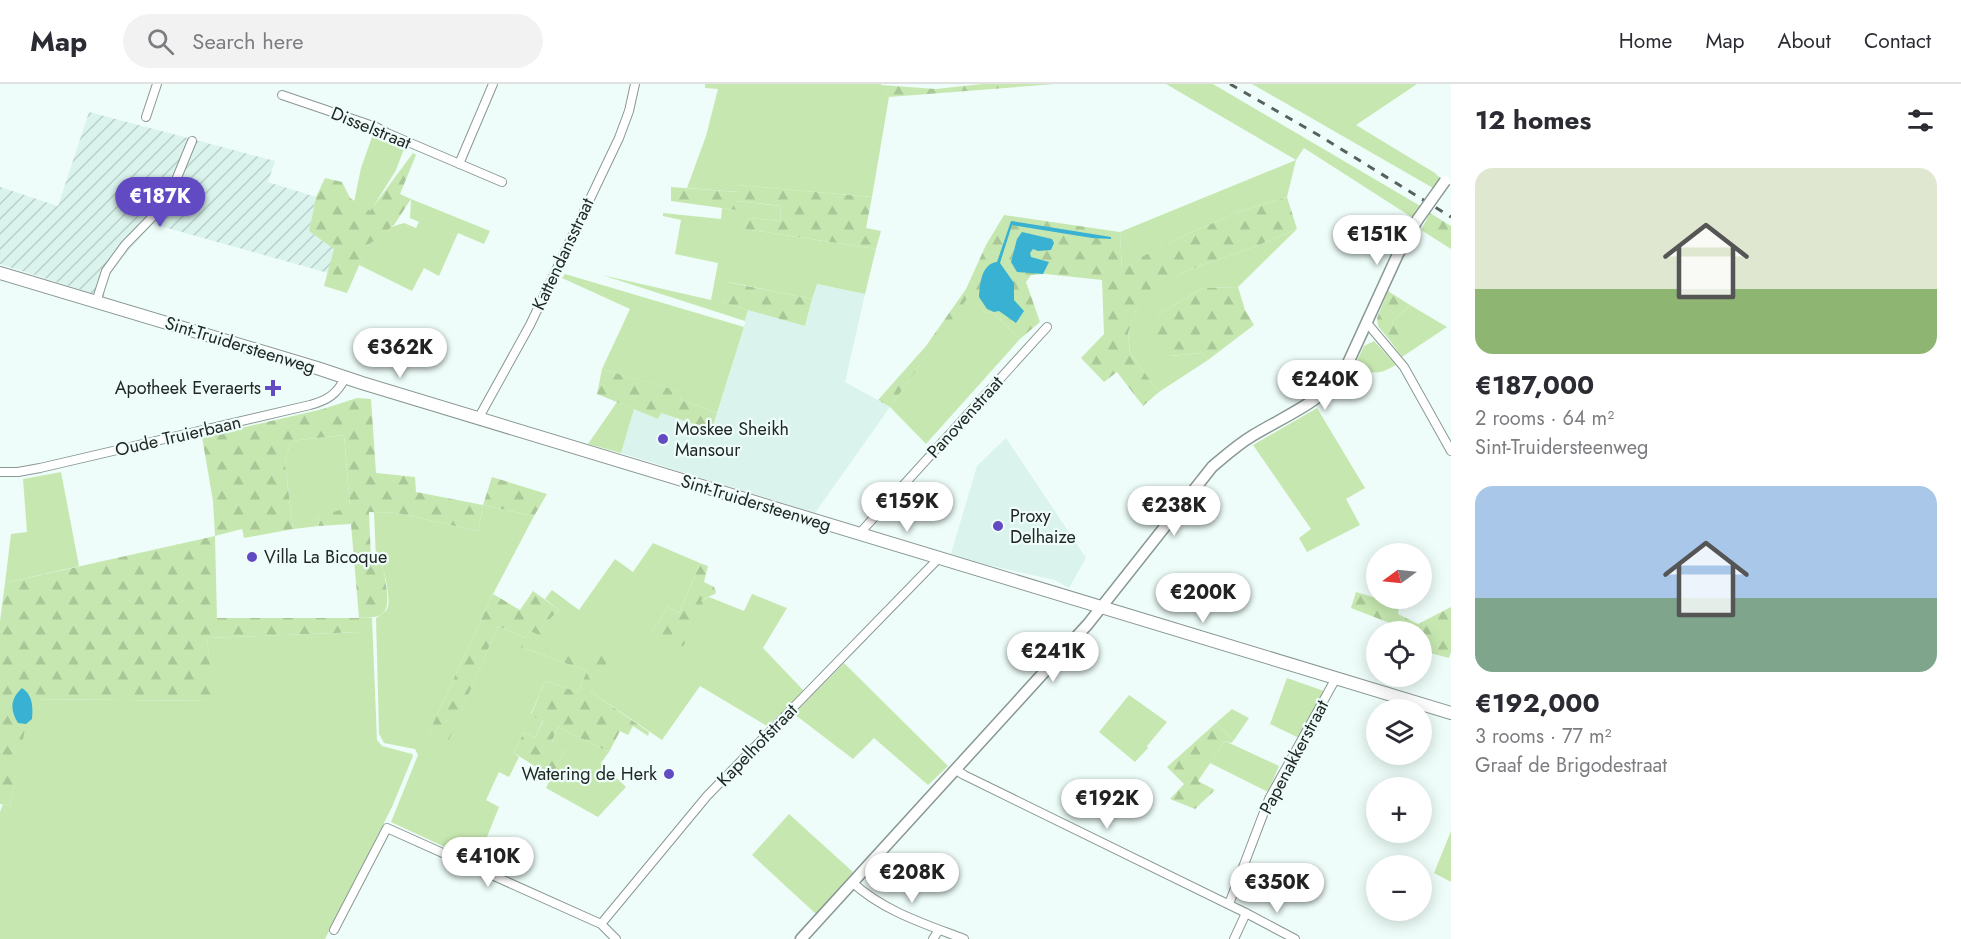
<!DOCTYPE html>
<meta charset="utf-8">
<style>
body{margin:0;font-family:Jost,sans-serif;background:#f2f2f3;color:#2b2b33;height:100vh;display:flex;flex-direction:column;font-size:22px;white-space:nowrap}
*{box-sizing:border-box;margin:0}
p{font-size:20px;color:#7c7c81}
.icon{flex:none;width:33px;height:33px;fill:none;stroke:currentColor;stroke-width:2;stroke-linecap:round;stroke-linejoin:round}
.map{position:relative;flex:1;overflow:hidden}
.panel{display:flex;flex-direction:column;background:#fff;width:510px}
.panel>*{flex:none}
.needle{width:39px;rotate:255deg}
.controls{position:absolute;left:1366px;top:459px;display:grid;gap:12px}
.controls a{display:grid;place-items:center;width:66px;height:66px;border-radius:50%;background:#fff;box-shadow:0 3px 15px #0003;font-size:30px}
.price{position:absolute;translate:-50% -51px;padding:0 14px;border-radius:21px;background:#fff;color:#222;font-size:20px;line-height:39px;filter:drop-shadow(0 2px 3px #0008)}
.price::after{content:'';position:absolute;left:50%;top:36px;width:18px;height:14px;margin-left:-9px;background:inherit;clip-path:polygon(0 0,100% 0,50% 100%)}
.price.selected{background:#624ac3;color:#fff}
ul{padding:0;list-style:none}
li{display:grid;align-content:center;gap:12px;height:318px;padding:0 24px}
li span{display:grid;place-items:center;height:186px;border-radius:18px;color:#555}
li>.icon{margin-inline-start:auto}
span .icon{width:108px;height:108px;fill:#fffc;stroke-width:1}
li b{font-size:26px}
h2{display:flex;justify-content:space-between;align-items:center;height:72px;padding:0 24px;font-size:26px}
header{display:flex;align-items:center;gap:36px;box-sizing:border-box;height:84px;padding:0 30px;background:#fff;border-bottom:2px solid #e1e1e2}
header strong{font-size:28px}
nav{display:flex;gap:33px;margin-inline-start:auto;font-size:21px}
.search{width:420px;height:54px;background:#f2f2f3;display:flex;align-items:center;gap:15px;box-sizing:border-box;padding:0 21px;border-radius:33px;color:#7c7c81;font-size:22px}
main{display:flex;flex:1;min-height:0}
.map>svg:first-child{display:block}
.built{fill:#daf3ec}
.industrial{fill:url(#industrial-furrows)}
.grass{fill:#c6e8b0}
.forest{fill:url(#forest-firs);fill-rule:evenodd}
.water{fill:#39b1d3}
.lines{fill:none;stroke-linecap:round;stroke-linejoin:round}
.minor-casing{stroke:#8a9894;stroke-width:10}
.tertiary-casing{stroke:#8a9894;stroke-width:13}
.secondary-casing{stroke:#8a9894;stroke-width:14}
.minor{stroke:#fff;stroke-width:8}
.tertiary{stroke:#fff;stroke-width:10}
.secondary{stroke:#fff;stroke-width:12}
.rail{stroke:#57605d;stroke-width:3;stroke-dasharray:8 8;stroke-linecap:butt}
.tertiary-bridge-casing{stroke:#8a9894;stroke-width:13;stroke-linecap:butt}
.tertiary-bridge{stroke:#fff;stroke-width:10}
.poi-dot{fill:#624ac3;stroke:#eefdf9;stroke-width:2}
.labels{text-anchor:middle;stroke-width:4.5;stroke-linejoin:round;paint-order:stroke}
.street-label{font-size:18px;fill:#212725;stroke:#eefdf9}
.poi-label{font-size:18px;fill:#212725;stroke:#eefdf9;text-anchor:start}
</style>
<header>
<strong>Map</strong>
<div class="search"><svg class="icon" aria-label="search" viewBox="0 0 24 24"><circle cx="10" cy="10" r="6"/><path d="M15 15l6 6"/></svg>Search here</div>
<nav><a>Home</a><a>Map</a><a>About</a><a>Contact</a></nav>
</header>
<main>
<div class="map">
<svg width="1451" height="855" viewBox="0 0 1451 855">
<defs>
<pattern id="industrial-furrows" width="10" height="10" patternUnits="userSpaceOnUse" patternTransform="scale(1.5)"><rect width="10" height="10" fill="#daf3ec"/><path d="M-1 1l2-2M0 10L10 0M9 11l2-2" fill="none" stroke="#bbd0ca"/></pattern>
<pattern id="forest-firs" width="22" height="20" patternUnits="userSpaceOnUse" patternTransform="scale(1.5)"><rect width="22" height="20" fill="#c6e8b0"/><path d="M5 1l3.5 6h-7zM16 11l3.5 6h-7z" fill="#aac797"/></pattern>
</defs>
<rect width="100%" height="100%" fill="#eefdf9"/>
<path class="built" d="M816,200L865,210L845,298L890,323L815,429L621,369L634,325L658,335L661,329L712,346L744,243L748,226L805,242Z
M1006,354L1086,474L1069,504L1055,496L987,481L951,470L977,382Z"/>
<path class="industrial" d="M89,28L275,77L268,98L316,113L309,147L335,165L328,189L153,140L112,185L105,198L104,213L0,180V103L58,122Z"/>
<path class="grass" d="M705,0H881L889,13L872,113L738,101L739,108L687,104L706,52L718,5L705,4Z
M1166,0H1213L1422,123L1413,134L1304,64L1296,76L1287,113L1238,128L1177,155L1122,184L1120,148L1296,76Z
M1252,0H1417L1356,41L1435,89L1440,94L1433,104Z
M372,53L404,65L396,86L370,128L354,118L361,84Z
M411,115L490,147L484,160L458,149L439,192L424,184L412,207L359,181C362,176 363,168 367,163C374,151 391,142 404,139L416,144L419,138L410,134Z
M736,117L781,122L780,137L748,134L745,145L876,165L865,210L817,200L812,215L728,198L723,219L748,226L745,237L602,191L711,216L718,179L675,170L681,136L663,132V129L721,135L722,124L736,126Z
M1297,145L1238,203L1203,204L1157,231L1170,272L1203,269L1208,276L1159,308L1130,269L1128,249L1140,213L1188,186L1254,163Z
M565,190L744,243L717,329L680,315L681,308L602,285L630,225L562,194Z
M969,211L985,228L995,230L1020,255L926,360L890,323Z
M1410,221L1447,243L1402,273L1391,258L1398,250L1392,238Z
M1374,257L1396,281C1378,291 1373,291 1355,281L1364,262Z
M617,318L634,325L621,369L588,360Z
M1317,324L1365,404L1346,415L1360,441L1307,468L1299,454L1311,445L1253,361Z
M344,351L350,424L317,433L319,442L293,445L285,379L290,359L299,356Z
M61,388L79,482L5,499L11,450L27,448L23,395Z
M483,421L534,432L493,510L429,648L448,657L498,542L525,554L530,547L546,539L559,526L545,515L552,506L579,526L615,475L633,488L653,459L700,479L679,529L668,523L649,552L701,516L709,513L744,527L752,510L787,524L763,564L804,607L767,642L700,602L662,656L591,608L609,572L585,578L521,563L587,587L578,608L545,597L531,630L543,636L535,654L524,648L514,669L519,673L509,693L499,688L486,716L499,723L477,778L391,738L418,671L415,665L384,659L379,650L376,534C379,532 385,529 387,525C392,517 384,487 381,478L376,475L374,428L397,429L478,447Z
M360,534H372L377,656L382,662L412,670L413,672L392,723L325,855H0V728L3,720L10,721L30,615L213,617L207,554L360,548Z
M844,579L948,682L928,701L874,654L853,675L794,630Z
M1287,594L1324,607L1299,654L1270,640Z
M1129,611L1167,638L1147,662L1148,664L1135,678L1099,648Z
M1232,625L1249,634L1234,656L1216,639Z
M558,643L609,668L601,679L626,703L598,733L546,704L564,667L552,658Z
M1225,657L1279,682L1268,708L1210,679Z
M789,730L853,788L816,830L752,771Z
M1451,747V798L1434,789Z"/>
<path class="forest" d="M982,0H1055L889,13L881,1L936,5Z
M413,69L416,71L400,110L411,115L394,141L368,161L347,209L324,202L334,165L309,147L316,113L325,94L342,98L350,114L370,127Z
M738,101L872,113L866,144L881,147L876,165L745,145L748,134L780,137L781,122L737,117L736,126L671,117V103L738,108Z
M1287,113L1297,145L1254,163L1188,186L1140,214L1128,249L1130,269L1159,308L1143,322L1117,288L1104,298L1081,274L1104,250L1102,196L1045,190L1031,191L1026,198L1040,238L1020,255L995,230L985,228L969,212L890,323L878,316L926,262L966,205L986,161L1004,131L1120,148L1122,183L1177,155L1238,128Z
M1430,129L1451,142V165L1421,146Z
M727,198L812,215L805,242L723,219Z
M1238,203L1245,226L1254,241L1208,276L1203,269L1169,272L1155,262L1153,247L1157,231L1203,204Z
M1388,207L1410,221L1392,238L1399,250L1391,258L1378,242L1377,234Z
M602,285L682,308L680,315L717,329L712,346L661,329L658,335L597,310Z
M357,314L371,315L376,389L415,393L416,408L483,421L492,393L547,410L534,432L483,421L478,447L397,429L369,428L371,475H376L381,478C385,488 385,496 387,507C389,531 383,534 360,534V548L207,554L214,617L31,615L10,721L0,720V537L5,499L215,452L213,417L202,353L323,325ZM344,351L350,423L317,433L319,442L351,440L359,534H217L215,452L242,445L244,454L293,445L285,379L290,359L299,356Z
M700,479L708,482L704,498L714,503L716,508L715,510L701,516L705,525L683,562L649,552L668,523L679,529Z
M533,507L559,526L546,539L561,549L556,558L530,547L525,554L498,542L448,658L429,648L493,510L520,526Z
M1356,508L1399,521L1398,530L1418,540L1451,523V568L1449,574L1422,567V548L1405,547V545L1351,524Z
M523,557L585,578L594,562L610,573L591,608L649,648L648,652L633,642L628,651L620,647L609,668L558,643L552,657L564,667L552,693L514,669L524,648L535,654L543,637L531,631L545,597L578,608L587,587L521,563Z
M1216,639L1234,656L1231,659L1225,657L1198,697L1215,706L1195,725L1170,715L1184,700L1167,683Z"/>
<path class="water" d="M1011,137L1111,153V155L1092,154L1012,141L1000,179L1014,199V216L1024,227L1016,239L999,227L994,228L987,225L979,213C980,200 981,180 997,178Z
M1022,148L1052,155L1054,159L1051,166L1038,167L1033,165L1030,169L1031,173L1049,178L1043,190L1017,188L1011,178L1017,155Z
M22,604C33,611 33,623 32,635L26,640L18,639C10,626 10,615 22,604Z"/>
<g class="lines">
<defs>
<path id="minor" d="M282,11L376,43L387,49L502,98
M146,33L157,0
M459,80L493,0
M96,218L106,187L125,161L167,118L192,57
M1367,239L1404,283L1451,367
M478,335L530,241L619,54L629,27L635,0
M0,388H18L40,384L310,321C328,316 337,310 345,294
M859,450L1047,243
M956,686L964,691L1246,829L1295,855
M852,798C883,827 925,840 964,855
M1229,820L1269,715L1336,594
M334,846L387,744L601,840
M616,855L601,840L707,712L938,475
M933,855L939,846
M1234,855L1246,829"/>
<path id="tertiary" d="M801,855L1088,540L1212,383C1225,372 1237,361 1252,352C1285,332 1317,320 1343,290L1398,170L1418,135"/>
<path id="secondary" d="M0,189L317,284L362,299L1451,629"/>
</defs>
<use href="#minor" class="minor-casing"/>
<use href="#tertiary" class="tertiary-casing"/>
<use href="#secondary" class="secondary-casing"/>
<use href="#minor" class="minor"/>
<use href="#tertiary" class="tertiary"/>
<use href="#secondary" class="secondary"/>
<path class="rail" d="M1230,0L1320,52L1451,133"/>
<defs>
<path id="tertiary-bridge" d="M1418,135L1445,97"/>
</defs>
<use href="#tertiary-bridge" class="tertiary-bridge-casing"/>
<use href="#tertiary-bridge" class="tertiary-bridge"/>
</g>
<g class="poi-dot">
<path d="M270 295h6v6h6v6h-6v6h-6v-6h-6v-6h6z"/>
<circle cx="663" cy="355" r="6"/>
<circle cx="998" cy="442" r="6"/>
<circle cx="252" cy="473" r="6"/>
<circle cx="669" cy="690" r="6"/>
</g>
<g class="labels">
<g class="street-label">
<text transform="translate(371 44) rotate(22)" y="6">Disselstraat</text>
<text transform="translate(563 170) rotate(-65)" y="6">Kattendansstraat</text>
<text transform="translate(240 261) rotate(17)" y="6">Sint-Truidersteenweg</text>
<text transform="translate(965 333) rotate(-48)" y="6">Panovenstraat</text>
<text transform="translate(178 352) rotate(-13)" y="6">Oude Truierbaan</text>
<text transform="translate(756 419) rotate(17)" y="6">Sint-Truidersteenweg</text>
<text transform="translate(757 661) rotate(-46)" y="6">Kapelhofstraat</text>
<text transform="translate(1294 673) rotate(-62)" y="6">Papenakkerstraat</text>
</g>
<g class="poi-label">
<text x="261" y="310" text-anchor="end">Apotheek Everaerts</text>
<text x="675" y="351">Moskee Sheikh<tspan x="675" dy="21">Mansour</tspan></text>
<text x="1010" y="438">Proxy<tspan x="1010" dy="21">Delhaize</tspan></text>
<text x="264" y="479">Villa La Bicoque</text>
<text x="657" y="696" text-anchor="end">Watering de Herk</text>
</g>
</g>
</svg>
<div class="controls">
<a><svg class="needle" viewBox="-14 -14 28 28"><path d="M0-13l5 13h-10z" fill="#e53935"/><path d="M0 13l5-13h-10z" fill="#7c7c81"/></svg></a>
<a><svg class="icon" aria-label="locate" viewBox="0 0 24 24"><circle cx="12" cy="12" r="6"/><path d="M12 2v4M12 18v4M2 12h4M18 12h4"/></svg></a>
<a><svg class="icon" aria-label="layers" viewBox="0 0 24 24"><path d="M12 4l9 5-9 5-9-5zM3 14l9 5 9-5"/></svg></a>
<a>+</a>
<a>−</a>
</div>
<b class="price selected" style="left:160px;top:144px">€187K</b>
<b class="price" style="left:1377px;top:182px">€151K</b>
<b class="price" style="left:400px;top:295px">€362K</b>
<b class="price" style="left:1325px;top:327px">€240K</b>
<b class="price" style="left:907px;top:449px">€159K</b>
<b class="price" style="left:1174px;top:453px">€238K</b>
<b class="price" style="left:1203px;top:540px">€200K</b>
<b class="price" style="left:1053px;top:599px">€241K</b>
<b class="price" style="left:1107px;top:746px">€192K</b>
<b class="price" style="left:488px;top:804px">€410K</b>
<b class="price" style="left:912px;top:820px">€208K</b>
<b class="price" style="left:1277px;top:830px">€350K</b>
</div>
<section class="panel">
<h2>12 homes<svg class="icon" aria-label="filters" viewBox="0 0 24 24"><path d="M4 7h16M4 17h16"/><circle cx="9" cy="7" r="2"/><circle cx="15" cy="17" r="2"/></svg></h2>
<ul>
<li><span style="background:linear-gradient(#dfe7d0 65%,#8fb573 0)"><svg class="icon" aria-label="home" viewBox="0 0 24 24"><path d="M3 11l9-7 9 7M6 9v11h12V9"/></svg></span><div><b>€187,000</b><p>2 rooms · 64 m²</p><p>Sint-Truidersteenweg</p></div></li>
<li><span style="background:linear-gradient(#a9c7e8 60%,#7fa58c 0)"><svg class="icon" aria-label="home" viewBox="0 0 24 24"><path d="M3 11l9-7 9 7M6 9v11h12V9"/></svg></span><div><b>€192,000</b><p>3 rooms · 77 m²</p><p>Graaf de Brigodestraat</p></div></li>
</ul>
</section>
</main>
